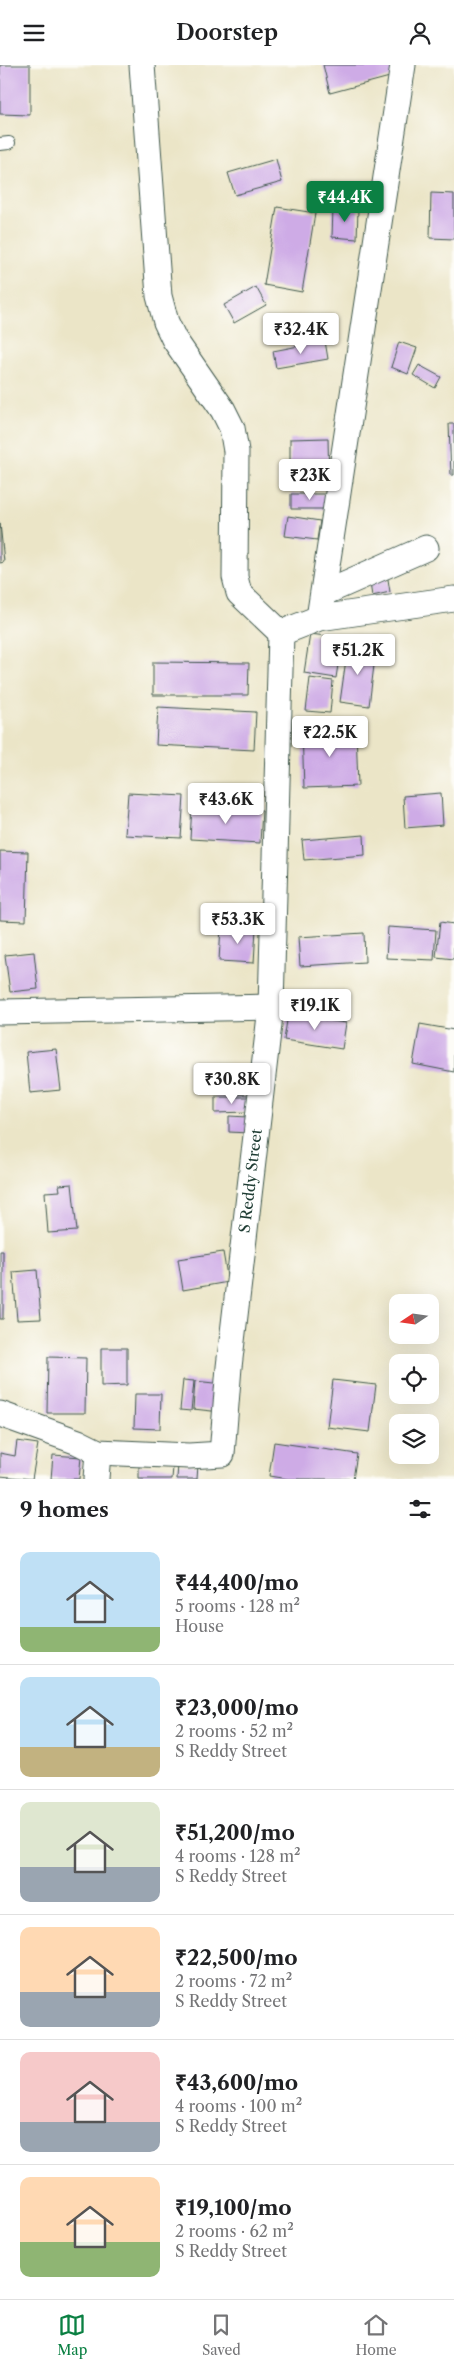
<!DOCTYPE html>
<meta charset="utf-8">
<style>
body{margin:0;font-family:"Libre Caslon Text",serif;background:#f6f6f6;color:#202124;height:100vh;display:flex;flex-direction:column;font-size:19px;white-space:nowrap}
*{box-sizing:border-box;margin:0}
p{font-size:16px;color:#757577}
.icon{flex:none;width:28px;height:28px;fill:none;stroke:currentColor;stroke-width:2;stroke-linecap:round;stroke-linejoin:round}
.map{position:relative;height:1414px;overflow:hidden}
.details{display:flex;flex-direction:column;background:#fff;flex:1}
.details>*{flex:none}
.needle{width:32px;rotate:257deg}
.buttons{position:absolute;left:389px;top:1229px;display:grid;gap:10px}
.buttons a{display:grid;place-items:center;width:50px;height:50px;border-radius:10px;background:#fff;box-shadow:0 5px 20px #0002;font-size:25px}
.price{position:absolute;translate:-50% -42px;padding:0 11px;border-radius:5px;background:#fff;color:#222;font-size:16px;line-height:32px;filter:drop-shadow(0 1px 2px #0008)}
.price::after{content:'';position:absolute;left:50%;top:30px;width:15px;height:11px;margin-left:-8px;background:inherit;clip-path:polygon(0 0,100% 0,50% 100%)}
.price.active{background:#0b8043;color:#fff}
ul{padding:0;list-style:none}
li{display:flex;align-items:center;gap:15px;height:125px;padding:0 20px}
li+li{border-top:1px solid #e0e0e0}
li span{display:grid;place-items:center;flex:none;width:140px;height:100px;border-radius:10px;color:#555}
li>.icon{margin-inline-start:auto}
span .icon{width:60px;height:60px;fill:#fffc;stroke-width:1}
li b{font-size:21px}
h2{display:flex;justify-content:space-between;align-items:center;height:60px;padding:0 20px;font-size:21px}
header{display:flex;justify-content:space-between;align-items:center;height:65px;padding:0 20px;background:#fff;font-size:22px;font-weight:600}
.dock{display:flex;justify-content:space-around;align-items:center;height:70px;border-top:1px solid #e0e0e0;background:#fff;font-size:14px;color:#757577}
.dock a{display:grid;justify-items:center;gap:2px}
.dock .active{color:#0b8043}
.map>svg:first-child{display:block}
.building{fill:#ceabe6}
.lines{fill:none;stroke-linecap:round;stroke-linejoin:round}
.lane-casing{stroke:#3e564a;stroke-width:14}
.street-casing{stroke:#3e564a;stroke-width:27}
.lane{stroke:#fff;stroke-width:12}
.street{stroke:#fff;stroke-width:25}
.labels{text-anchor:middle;stroke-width:5;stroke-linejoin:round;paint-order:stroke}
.street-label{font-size:15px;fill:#1f3d34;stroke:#fdfcf7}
</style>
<header><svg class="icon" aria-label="menu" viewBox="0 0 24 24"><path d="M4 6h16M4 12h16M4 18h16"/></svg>Doorstep<svg class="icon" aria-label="person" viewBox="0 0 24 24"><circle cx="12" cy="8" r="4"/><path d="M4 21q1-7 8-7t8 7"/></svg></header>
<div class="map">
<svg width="454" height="1414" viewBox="0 0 454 1414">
<rect width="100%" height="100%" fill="#fdfcf7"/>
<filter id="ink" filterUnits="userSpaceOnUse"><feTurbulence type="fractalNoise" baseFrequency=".02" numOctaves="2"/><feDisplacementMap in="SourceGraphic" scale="10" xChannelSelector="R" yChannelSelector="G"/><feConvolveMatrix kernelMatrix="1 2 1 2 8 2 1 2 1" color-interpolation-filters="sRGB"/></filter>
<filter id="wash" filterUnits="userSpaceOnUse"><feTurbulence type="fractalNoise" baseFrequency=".0096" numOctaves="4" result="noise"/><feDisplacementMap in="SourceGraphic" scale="20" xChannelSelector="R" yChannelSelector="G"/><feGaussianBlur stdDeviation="1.12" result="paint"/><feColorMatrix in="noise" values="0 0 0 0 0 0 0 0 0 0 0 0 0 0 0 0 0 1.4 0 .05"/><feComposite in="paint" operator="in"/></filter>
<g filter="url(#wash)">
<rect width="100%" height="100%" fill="#ebe5c7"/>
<g id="blocks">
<path class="building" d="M0,0H30V50L0,49Z
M323,0H394L397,10L330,28Z
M276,94L282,117L235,130L228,108Z
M431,128L454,129V174L430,173Z
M277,142L315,148L302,227L264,220Z
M333,143L358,144L357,174L332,172Z
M256,222L266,240L234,258L224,240Z
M325,276L328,294L276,303L273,286Z
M399,277L417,283L408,309L391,302Z
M419,300L441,312L435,323L413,310Z
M449,359H454V410H451Z
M328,373L329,420H290V374Z
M291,429H329V444H291Z
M288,451L320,456L317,475L285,471Z
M0,458L4,497L0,498Z
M387,508L390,527L372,531L369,512Z
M310,569L342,573L336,613L304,608Z
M348,580L376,584L369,641L340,637Z
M153,597L249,598L248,630H153Z
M310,613L333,616L330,648L306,646Z
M158,642L256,647L254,685L156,680Z
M356,664L358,721L304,723L302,665Z
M128,728L184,731L181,773L125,770Z
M441,728L443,760L405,763L403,731Z
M192,741L262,745L260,778L190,774Z
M364,770L365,790L304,795L302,775Z
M0,786L28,787L26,856L0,855Z
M440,857L454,859V894L436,892Z
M221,861L256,863L254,898L219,896Z
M388,862L436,865L434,895L386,893Z
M364,868L365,897L300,901L298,872Z
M34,887L38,924L10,927L5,890Z
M288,949L346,958L342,984L284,975Z
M420,959L454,965V1007L413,999Z
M56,984L61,1025L30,1028L26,987Z
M215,1015L251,1016L250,1030L215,1029Z
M215,1032H249V1047L215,1048Z
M229,1051L248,1052V1068L229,1067Z
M72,1119L77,1166L48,1168L45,1127L60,1126L59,1120Z
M0,1186H3V1254H0Z
M223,1187L228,1217L183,1225L178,1194Z
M37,1205L41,1254L17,1255L13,1207Z
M101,1283H127V1320L101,1321Z
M48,1292L86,1293L85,1348H47Z
M183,1315L194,1316L191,1346L180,1345Z
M333,1315L376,1320L370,1367L327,1362Z
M195,1316L223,1319L221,1347L193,1344Z
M135,1329H161L160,1364L134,1363Z
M17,1376L38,1379L32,1414L0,1411V1388L15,1391Z
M274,1377L357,1389L353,1414H288L269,1411Z
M53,1390L81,1392L79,1414H51Z
M178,1399L198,1400L197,1414H177Z
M139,1401L173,1402L172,1414H139Z"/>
</g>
</g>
<g filter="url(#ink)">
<use href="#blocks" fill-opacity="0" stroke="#3e564a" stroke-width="1"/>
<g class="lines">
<defs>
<path id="lane" d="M0,79L9,78"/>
<g id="street">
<path d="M142,0L159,231L166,257L174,274L223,345L232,363L236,386L235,512L239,528L281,568"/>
<path d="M324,528L426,483"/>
<path d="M319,553L403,0"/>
<path d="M281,568L319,553L454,534"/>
<path d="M0,947L271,942"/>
<path id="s1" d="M0,1349L78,1377L98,1387L189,1391L222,1389L229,1302L271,942L281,568"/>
<path d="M96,1414L98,1387"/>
</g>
</defs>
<use href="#lane" class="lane-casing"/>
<use href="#street" class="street-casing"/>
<use href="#lane" class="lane"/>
<use href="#street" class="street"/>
</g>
</g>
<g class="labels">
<g class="street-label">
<text dy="5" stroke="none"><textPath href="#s1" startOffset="504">S Reddy Street</textPath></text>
</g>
</g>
</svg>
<div class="buttons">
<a><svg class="needle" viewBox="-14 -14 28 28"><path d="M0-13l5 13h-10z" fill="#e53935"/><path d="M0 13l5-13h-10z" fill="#757577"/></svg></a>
<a><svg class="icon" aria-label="locate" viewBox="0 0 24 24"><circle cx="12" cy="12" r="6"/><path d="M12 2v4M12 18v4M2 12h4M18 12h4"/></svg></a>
<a><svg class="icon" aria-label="layers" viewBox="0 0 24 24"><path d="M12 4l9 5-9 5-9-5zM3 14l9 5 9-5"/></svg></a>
</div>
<b class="price active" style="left:345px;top:158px">₹44.4K</b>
<b class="price" style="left:301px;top:290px">₹32.4K</b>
<b class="price" style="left:310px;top:436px">₹23K</b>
<b class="price" style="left:358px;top:611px">₹51.2K</b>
<b class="price" style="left:330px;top:693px">₹22.5K</b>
<b class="price" style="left:226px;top:760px">₹43.6K</b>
<b class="price" style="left:238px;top:880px">₹53.3K</b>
<b class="price" style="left:315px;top:966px">₹19.1K</b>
<b class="price" style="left:232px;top:1040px">₹30.8K</b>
</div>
<section class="details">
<h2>9 homes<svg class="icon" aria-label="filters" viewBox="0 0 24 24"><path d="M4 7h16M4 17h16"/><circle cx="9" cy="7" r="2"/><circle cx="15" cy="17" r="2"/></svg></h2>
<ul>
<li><span style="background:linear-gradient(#bfe0f5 75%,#8fb573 0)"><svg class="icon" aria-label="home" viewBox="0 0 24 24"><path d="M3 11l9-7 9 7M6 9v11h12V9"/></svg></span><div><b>₹44,400/mo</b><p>5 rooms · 128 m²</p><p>House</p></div></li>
<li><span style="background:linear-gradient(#bfe0f5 70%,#c2b280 0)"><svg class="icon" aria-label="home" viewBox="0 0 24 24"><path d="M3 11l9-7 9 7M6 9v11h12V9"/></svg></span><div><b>₹23,000/mo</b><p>2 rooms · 52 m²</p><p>S Reddy Street</p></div></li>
<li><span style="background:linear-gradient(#dfe7d0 65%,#9aa5b1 0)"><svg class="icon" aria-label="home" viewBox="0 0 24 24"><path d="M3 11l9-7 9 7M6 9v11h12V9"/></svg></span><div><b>₹51,200/mo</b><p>4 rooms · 128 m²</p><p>S Reddy Street</p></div></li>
<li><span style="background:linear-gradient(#ffd9b3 65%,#9aa5b1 0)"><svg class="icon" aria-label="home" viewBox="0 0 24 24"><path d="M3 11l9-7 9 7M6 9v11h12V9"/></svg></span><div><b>₹22,500/mo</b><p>2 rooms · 72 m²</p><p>S Reddy Street</p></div></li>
<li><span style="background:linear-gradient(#f6c9c9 70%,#9aa5b1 0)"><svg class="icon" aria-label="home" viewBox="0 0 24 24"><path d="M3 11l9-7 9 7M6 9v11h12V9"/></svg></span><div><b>₹43,600/mo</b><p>4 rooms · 100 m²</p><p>S Reddy Street</p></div></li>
<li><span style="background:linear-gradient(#ffd9b3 65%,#8fb573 0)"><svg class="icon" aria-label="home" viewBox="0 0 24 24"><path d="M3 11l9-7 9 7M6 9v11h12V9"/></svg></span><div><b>₹19,100/mo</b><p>2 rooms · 62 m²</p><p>S Reddy Street</p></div></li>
</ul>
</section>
<nav class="dock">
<a class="active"><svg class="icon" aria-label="map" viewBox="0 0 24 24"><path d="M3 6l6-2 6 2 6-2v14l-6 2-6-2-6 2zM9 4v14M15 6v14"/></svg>Map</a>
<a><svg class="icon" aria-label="saved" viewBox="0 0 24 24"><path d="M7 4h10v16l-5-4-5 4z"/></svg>Saved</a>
<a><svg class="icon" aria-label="home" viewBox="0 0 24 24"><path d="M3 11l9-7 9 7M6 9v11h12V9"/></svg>Home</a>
</nav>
